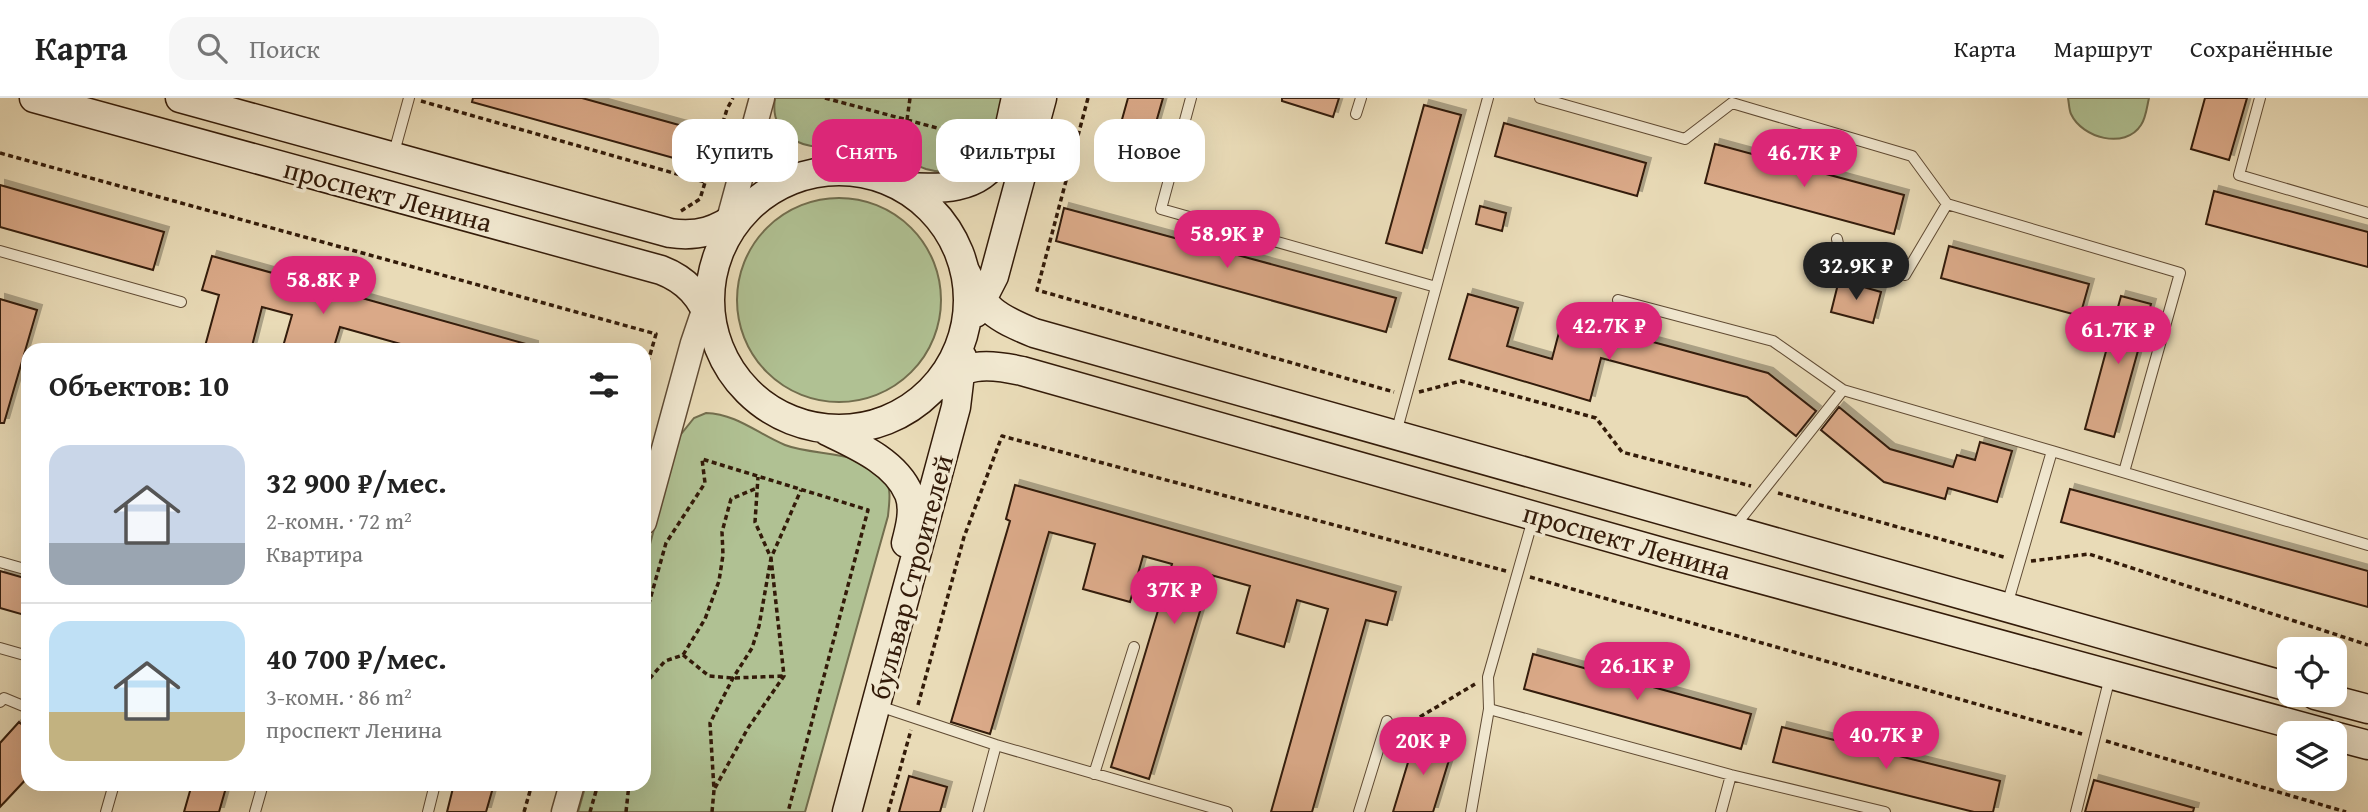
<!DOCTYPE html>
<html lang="ru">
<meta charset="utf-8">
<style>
body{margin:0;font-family:"Gentium Book Plus",serif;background:#f6f6f6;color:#222;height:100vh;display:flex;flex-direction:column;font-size:26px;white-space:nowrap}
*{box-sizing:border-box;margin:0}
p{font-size:23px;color:#767676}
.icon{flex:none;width:38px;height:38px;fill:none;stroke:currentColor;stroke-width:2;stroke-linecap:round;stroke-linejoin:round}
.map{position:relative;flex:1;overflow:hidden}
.side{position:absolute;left:21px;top:245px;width:630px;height:448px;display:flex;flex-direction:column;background:#fff;border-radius:21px;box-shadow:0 7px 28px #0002}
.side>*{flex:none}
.hud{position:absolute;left:672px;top:21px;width:665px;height:63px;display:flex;gap:14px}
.buttons{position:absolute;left:2277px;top:539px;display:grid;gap:14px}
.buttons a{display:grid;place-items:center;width:70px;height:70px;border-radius:14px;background:#fff;box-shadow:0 7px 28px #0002;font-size:35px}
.price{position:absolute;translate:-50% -60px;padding:0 16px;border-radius:24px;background:#db2777;color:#fff;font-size:23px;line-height:46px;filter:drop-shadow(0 2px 4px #0008)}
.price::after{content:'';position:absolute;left:50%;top:42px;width:21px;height:16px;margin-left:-10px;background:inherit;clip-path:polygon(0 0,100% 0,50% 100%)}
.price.on{background:#222;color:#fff}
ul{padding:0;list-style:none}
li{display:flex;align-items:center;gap:21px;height:175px;padding:0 28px}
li+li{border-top:2px solid #e0e0e0}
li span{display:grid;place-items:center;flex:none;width:196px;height:140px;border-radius:21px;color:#555}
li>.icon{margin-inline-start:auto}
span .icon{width:84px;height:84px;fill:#fffc;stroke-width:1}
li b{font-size:30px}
h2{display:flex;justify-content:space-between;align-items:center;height:84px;padding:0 28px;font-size:30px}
.tag{padding:0 24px;border-radius:21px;background:#fff;box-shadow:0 7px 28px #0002;font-size:24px;line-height:63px}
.tag.on{background:#db2777;color:#fff}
header{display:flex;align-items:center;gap:42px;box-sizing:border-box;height:98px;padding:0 35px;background:#fff;border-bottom:2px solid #e0e0e0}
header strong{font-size:33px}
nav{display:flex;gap:38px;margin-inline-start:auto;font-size:24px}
.search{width:490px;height:63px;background:#f6f6f6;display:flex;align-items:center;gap:18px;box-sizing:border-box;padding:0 24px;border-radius:21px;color:#767676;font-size:26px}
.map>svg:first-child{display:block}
.green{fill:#b0c193;stroke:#726e4e;stroke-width:2}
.building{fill:#daa988;stroke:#331b09;stroke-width:2;filter:url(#shadow)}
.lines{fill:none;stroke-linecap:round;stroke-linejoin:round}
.service-casing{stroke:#604b34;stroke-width:12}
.tertiary-casing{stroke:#604b34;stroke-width:27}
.secondary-casing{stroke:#331b09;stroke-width:31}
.path{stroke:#331b09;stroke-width:3.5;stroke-dasharray:5 3.5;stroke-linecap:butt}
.service{stroke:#f1e8d0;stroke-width:10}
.tertiary{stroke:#f1e8d0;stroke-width:24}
.secondary{stroke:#f1e8d0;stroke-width:28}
.labels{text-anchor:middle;stroke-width:7;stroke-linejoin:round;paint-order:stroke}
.street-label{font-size:28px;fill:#331b09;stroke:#f1e8d0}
</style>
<header>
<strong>Карта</strong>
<div class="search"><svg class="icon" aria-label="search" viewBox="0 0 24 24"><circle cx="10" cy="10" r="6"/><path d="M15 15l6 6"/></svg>Поиск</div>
<nav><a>Карта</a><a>Маршрут</a><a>Сохранённые</a></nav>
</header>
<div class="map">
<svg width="2368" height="714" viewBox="0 0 2368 714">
<defs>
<filter id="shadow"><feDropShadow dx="5" dy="-5" stdDeviation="0" flood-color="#0004"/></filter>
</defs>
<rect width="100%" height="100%" fill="#e9dbb7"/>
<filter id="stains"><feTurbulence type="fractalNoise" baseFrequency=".00286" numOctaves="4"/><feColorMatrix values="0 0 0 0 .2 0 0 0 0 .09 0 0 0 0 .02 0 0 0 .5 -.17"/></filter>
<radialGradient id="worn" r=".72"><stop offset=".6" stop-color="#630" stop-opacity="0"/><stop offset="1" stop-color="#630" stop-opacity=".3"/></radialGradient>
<path class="green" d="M775,0H1003C995,29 992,64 958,72C947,75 936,74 926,71C909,65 894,55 876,50C846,42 808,60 784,34C775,24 773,14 775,0Z
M2068,0H2149C2147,8 2146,20 2141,27C2125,52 2082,40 2071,16C2069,12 2069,5 2068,0Z
M737 202a102 102 0 1 1 204 0a102 102 0 1 1-204 0Z
M706,315C737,316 758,336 785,347C816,359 864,351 885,381C892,391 889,406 888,418L805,714H578L586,686H644V469L678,340L694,320Z"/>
<path class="building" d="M473,0H582L697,32L688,64L472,4Z
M1128,0H1163L1141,77L1109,68Z
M1282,0H1339L1333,19L1282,3Z
M2205,0H2247L2229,62L2191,51Z
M1424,7L1461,17L1422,155L1386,145Z
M1504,25L1646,65L1637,98L1495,58Z
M1715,46L1904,97L1894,136L1705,85Z
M0,87L164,134L153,172L0,129Z
M2214,93L2368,134V169L2206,126Z
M1480,108L1506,115L1502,133L1476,126Z
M1064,110L1396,200L1386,234L1056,143Z
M1949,148L2089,186L2080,218L1941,180Z
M212,158L533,248V252H422L340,229L333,252H282L292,217L262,209L251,252H204L219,197L202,192Z
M1839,182L1881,194L1873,225L1831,214Z
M1468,196L1518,210L1507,248L1552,261L1562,223L1626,241L1627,237L1768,275L1816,313L1796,338L1747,299L1601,260L1590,303L1449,261Z
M2121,198L2151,206L2114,339L2085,331Z
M0,201L37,212L4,325H0Z
M1839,309L1890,351L1953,369L1957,357L1975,362L1980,344L2012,353L1997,404L1948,390L1945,401L1884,384L1821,332Z
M1015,387L1396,494L1387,527L1366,522L1312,714H1271L1328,511L1297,502L1284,549L1237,535L1250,488L1211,477L1149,681L1111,669L1172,466L1143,458L1130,504L1083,491L1095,446L1049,434L990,636L951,624L1010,423L1006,421Z
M2070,391L2368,473V509L2061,424Z
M0,473L28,481V518L0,510Z
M1533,556L1751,616L1741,651L1524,591Z
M19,624L28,632V679L0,709V645Z
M1782,629L2000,683L1993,714H1974L1773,664Z
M1416,638L1453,649L1433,714H1393Z
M909,678L947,689L940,714H899Z
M2094,682L2194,710L2193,714H2085Z
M192,686H227L219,714H184Z
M454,686H494L486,714H447Z"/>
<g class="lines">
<defs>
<path id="service" d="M1191,0L1161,111L1436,189
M1540,0L1685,41L1732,5L1912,58L1947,106L2180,175L2124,374
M2260,0L2239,77L2368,115
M1356,16L1361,0
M393,58L409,0
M1837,141L1841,160L1905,177L1947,106
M0,153L181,204
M1618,202L1773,243L1843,292L2052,353
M1396,335L1488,0
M1533,421L1488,579L1489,611L1731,677L1885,714
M1735,428L1843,292
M0,464L28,472
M2007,507L2052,353L2368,447
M0,550L28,558
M0,604L4,600L28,610
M879,608L996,647L1227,714
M1094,676L1134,549
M106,714L114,686
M255,714L263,686
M428,714L435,686
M978,714L996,647
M1359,714L1387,623
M1471,714L1489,611
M1721,714L1731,677
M2076,714L2110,579"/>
<path id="tertiary" d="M721,151L762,0
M644,424L693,245L712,189
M564,714L572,686"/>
<path id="secondary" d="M34,0L661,172C687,182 702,199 711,225
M180,0L670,135C698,139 717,133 740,116
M710 202a129 129 0 1 1 258 0a129 129 0 1 1-258 0Z
M902,89C937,91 979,94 999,58C1009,41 1011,19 1016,0
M965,173C984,212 995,219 1034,235L2289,589
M975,215L994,178L1042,0
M934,290C967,266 982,264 1022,273L1665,455L2325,635
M827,333C856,347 896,364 909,396C915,411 910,430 906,445
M2315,597L2368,611
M2334,638L2368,647
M847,714L956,309L962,259"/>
</defs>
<use href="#service" class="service-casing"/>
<use href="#tertiary" class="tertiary-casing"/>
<use href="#secondary" class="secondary-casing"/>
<path class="path" d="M825,0L982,42
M1088,0L1037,192L1394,294
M421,3L705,84
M907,22L910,0
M0,55L656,236L644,278
M681,113L700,101L727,11L733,0
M1419,294L1461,283L1596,320L1622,354L1751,388
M1778,395L2007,460
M2031,463L2089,456L2368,547
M1530,479L2082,636
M644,523L666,445L705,385L702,361L868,412L788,714
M683,557L709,578L733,580L784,578
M644,587L665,563L683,557L705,521L719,483L723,457L722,434L731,401L757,390
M918,607L964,439L1002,338L1506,473
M1398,632L1475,586
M2106,643L2346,714
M715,690L748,630L784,578L771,460L801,392
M524,714L532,686
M590,714L598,686
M626,714L629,686
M712,714L714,692L710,625L733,580L752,550L759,528L771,460L755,424L758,379
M888,714L911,632"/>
<use href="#service" class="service"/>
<use href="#tertiary" class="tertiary"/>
<use href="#secondary" class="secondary"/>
</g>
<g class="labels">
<g class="street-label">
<text transform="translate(388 97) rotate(15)" y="10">проспект Ленина</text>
<text transform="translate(1627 443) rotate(16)" y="10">проспект Ленина</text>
<text transform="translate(911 479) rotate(-75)" y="10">бульвар Строителей</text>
</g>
</g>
<rect width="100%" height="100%" filter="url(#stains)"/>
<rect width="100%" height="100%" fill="url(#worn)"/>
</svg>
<div class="buttons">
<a><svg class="icon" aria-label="locate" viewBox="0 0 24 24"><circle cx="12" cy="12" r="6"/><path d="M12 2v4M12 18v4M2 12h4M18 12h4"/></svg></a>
<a><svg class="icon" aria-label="layers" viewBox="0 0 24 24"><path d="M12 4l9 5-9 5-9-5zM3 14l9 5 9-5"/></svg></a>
</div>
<b class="price" style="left:1804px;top:91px">46.7K ₽</b>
<b class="price" style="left:1227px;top:172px">58.9K ₽</b>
<b class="price on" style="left:1856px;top:204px">32.9K ₽</b>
<b class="price" style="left:323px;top:218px">58.8K ₽</b>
<b class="price" style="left:1609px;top:264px">42.7K ₽</b>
<b class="price" style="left:2118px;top:268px">61.7K ₽</b>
<b class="price" style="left:1174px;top:528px">37K ₽</b>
<b class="price" style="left:1637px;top:604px">26.1K ₽</b>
<b class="price" style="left:1886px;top:673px">40.7K ₽</b>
<b class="price" style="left:1423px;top:679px">20K ₽</b>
<div class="hud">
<a class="tag">Купить</a>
<a class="tag on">Снять</a>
<a class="tag">Фильтры</a>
<a class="tag">Новое</a>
</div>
<section class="side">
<h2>Объектов: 10<svg class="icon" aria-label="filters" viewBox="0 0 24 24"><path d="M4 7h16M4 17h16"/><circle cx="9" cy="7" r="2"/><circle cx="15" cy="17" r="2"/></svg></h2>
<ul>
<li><span style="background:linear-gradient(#c9d6e8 70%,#9aa5b1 0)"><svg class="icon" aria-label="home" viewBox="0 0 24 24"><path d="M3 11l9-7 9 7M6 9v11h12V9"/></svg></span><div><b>32 900 ₽/мес.</b><p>2-комн. · 72 m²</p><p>Квартира</p></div></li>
<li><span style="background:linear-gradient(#bfe0f5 65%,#c2b280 0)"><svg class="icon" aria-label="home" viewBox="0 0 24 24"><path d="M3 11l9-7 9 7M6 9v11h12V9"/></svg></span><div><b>40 700 ₽/мес.</b><p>3-комн. · 86 m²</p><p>проспект Ленина</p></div></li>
</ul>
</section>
</div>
